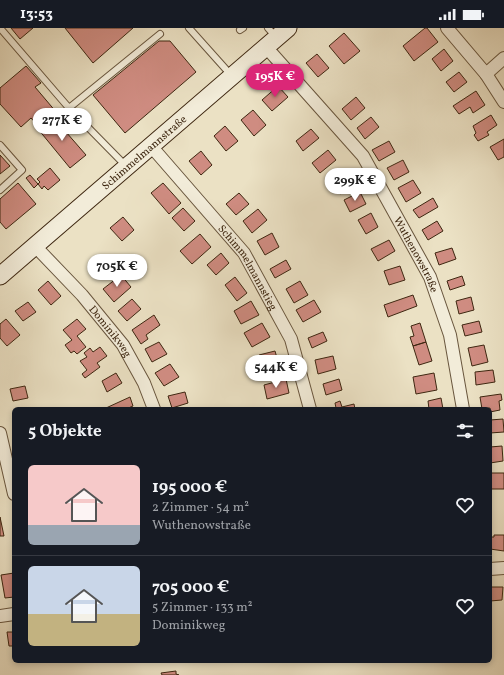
<!DOCTYPE html>
<html lang="de">
<meta charset="utf-8">
<style>
body{margin:0;font-family:Vollkorn,serif;background:#20242c;color:#f1f3f6;height:100vh;display:flex;flex-direction:column;font-size:15px;white-space:nowrap}
*{box-sizing:border-box;margin:0}
p{font-size:13px;color:#9ea1a6}
.icon{flex:none;width:22px;height:22px;fill:none;stroke:currentColor;stroke-width:2;stroke-linecap:round;stroke-linejoin:round}
.map{position:relative;flex:1;overflow:hidden}
.side{position:absolute;left:12px;top:379px;width:480px;height:256px;display:flex;flex-direction:column;background:#171b24;border-radius:6px;box-shadow:0 2px 6px #0003}
.side>*{flex:none}
.price{position:absolute;translate:-50% -34px;padding:0 9px;border-radius:14px;background:#fff;color:#222;font-size:13px;line-height:26px;filter:drop-shadow(0 1px 2px #0008)}
.price::after{content:'';position:absolute;left:50%;top:24px;width:12px;height:9px;margin-left:-6px;background:inherit;clip-path:polygon(0 0,100% 0,50% 100%)}
.price.current{background:#db2777;color:#fff}
ul{padding:0;list-style:none}
li{display:flex;align-items:center;gap:12px;height:100px;padding:0 16px}
li+li{border-top:1px solid #363941}
li span{display:grid;place-items:center;flex:none;width:112px;height:80px;border-radius:6px;color:#555}
li>.icon{margin-inline-start:auto}
span .icon{width:48px;height:48px;fill:#fffc;stroke-width:1}
li b{font-size:17px}
h2{display:flex;justify-content:space-between;align-items:center;height:48px;padding:0 16px;font-size:17px}
.status{display:flex;justify-content:space-between;align-items:center;height:28px;padding:0 20px;background:#171b24;direction:ltr}
.status svg{height:11px;fill:currentColor}
.map>svg:first-child{display:block}
.building{fill:#cf8c81;stroke:#3e2711}
.lines{fill:none;stroke-linecap:round;stroke-linejoin:round}
.lane-casing{stroke:#69563e;stroke-width:8}
.street-casing{stroke:#69563e;stroke-width:14}
.secondary-casing{stroke:#3e2711;stroke-width:19}
.lane{stroke:#f2ecd9;stroke-width:6}
.street{stroke:#f2ecd9;stroke-width:12}
.secondary{stroke:#f2ecd9;stroke-width:17}
.labels{text-anchor:middle;stroke-width:3;stroke-linejoin:round;paint-order:stroke}
.street-label{font-size:11px;fill:#3e2711;stroke:#f2ecd9}
</style>
<div class="status"><b>13:53</b><svg viewBox="0 0 49 12"><path d="M0 12V9h3v3zM5 12V6h3v6zM10 12V3h3v9zM15 12V0h3v12zM26 1h20v11H26zM47 4h2v5h-2z"/></svg></div>
<div class="map">
<svg width="504" height="647" viewBox="0 0 504 647">
<rect width="100%" height="100%" fill="#ebe1c4"/>
<filter id="stains"><feTurbulence type="fractalNoise" baseFrequency=".005" numOctaves="4"/><feColorMatrix values="0 0 0 0 .2 0 0 0 0 .09 0 0 0 0 .02 0 0 0 .5 -.17"/></filter>
<radialGradient id="worn" r=".72"><stop offset=".6" stop-color="#630" stop-opacity="0"/><stop offset="1" stop-color="#630" stop-opacity=".3"/></radialGradient>
<path class="building" d="M11,0H33L20,11Z
M65,0H133L93,35Z
M425,0H427L438,14L414,33L403,18Z
M344,5L360,23L344,36L329,18Z
M159,13H170L196,44L125,105L93,67Z
M444,21L453,33L441,43L432,31Z
M317,26L329,40L318,49L306,35Z
M26,38L41,55L35,59L57,85L40,100L31,90L21,99L0,76V60Z
M459,44L467,54L454,64L446,54Z
M278,58L288,69L272,83L262,72Z
M476,63L485,77L473,85L470,79L459,86L453,78Z
M356,69L365,80L351,92L342,81Z
M253,82L266,97L254,108L241,92Z
M491,87L497,97L487,104L489,107L478,113L474,107L476,105L473,98Z
M53,89L86,127L70,140L38,101Z
M371,89L379,99L365,111L357,100Z
M225,98L238,113L226,123L214,108Z
M311,101L319,110L303,123L296,113Z
M504,111V129L498,132L490,119Z
M389,113L395,124L379,133L372,122Z
M328,122L336,132L320,145L312,135Z
M201,123L212,137L201,147L189,133Z
M0,127L10,138L0,146Z
M403,132L409,144L394,152L387,140Z
M50,140L60,152L48,162L44,158L42,161L38,156L40,154L37,151Z
M347,142L356,154L340,166L331,155Z
M30,147L38,156L34,160L26,150Z
M413,152L421,165L406,174L398,160Z
M18,155L36,176L6,201L0,194V171Z
M163,155L181,175L169,186L151,165Z
M360,164L366,176L350,184L344,172Z
M239,165L249,176L236,187L226,176Z
M433,170L438,179L419,190L413,182Z
M183,180L195,193L184,203L172,190Z
M258,181L267,192L252,205L243,193Z
M371,185L378,199L366,206L358,192Z
M123,189L134,202L122,213L110,200Z
M437,193L443,203L428,212L422,202Z
M272,205L279,219L265,227L257,213Z
M200,206L211,219L192,236L180,223Z
M389,212L395,223L378,233L371,221Z
M452,220L456,231L439,237L435,225Z
M221,225L229,235L216,247L207,237Z
M286,232L291,241L275,250L270,241Z
M400,238L405,252L389,257L384,243Z
M121,247L131,259L114,274L103,261Z
M462,248L465,257L450,262L447,253Z
M235,249L247,265L237,273L225,257Z
M48,253L61,268L51,277L38,262Z
M300,253L308,267L294,275L286,261Z
M413,267L417,278L388,289L384,277Z
M471,269L474,282L459,286L456,273Z
M132,271L141,281L127,293L118,283Z
M314,272L321,284L303,294L296,282Z
M251,273L259,287L241,296L234,283Z
M28,274L36,284L23,293L15,283Z
M154,287L160,297L146,307L148,311L141,316L132,302Z
M6,291L20,307L7,318L0,310V296Z
M77,291L86,301L77,308L86,319L77,326L74,323L71,325L65,317L72,312L63,302Z
M479,293L482,304L465,308L462,297Z
M262,295L270,309L252,319L244,305Z
M420,295L426,314L413,318L410,309L414,308L411,298Z
M323,304L327,313L312,320L308,310Z
M159,314L167,326L152,334L145,321Z
M426,314L432,333L419,337L413,318Z
M484,317L488,334L472,338L468,320Z
M100,319L107,328L97,335L100,339L85,350L82,346L87,342L80,333L87,329L84,325L90,320L93,324Z
M275,323L279,337L263,342L259,327Z
M333,328L336,341L318,346L315,332Z
M170,336L179,349L164,358L155,345Z
M493,342L495,354L476,357L475,344Z
M116,345L122,355L107,364L102,353Z
M434,345L437,362L416,366L413,349Z
M286,351L289,365L267,371L264,357Z
M339,351L342,362L326,367L323,356Z
M25,358L28,370L13,373L10,361Z
M185,364L188,375L172,380L168,368Z
M501,366L502,372L499,373L500,382L490,384V380L482,381L480,369Z
M130,369L133,378L126,381H106V380Z
M441,370L443,381H429L428,373Z
M340,373L342,379L354,376L355,381H331L336,380L335,375Z
M503,391L504,404L490,405V392Z
M502,418L503,433L490,435V419Z
M490,445H504V461H490Z
M0,489L4,508H0Z
M494,507H504V523L490,521V509H494Z
M14,545V569L5,570L1,547Z
M490,559H503L502,572L490,573Z
M7,604H14V618H9Z
M176,643V646L179,647H162L161,645Z"/>
<g class="lines">
<defs>
<path id="lane" d="M0,0L69,80L126,138
M189,0L231,47
M268,0L276,9
M240,2L243,0
M69,80L160,6
M0,117L22,142L0,162"/>
<g id="street">
<path d="M447,0L486,46L504,74"/>
<path id="s1" d="M266,19L363,128L430,249L450,307L463,381"/>
<path d="M486,46L504,30"/>
<path id="s2" d="M151,118L244,225L291,311L310,381"/>
<path id="s3" d="M35,218L82,267L123,317L144,355L154,381"/>
<path d="M0,405L14,466"/>
<path d="M490,541L504,540"/>
<path d="M0,588L14,586"/>
</g>
<g id="secondary">
<path id="s4" d="M0,248L288,0"/>
</g>
</defs>
<use href="#lane" class="lane-casing"/>
<use href="#street" class="street-casing"/>
<use href="#secondary" class="secondary-casing"/>
<use href="#lane" class="lane"/>
<use href="#street" class="street"/>
<use href="#secondary" class="secondary"/>
</g>
<g class="labels">
<g class="street-label">
<text dy="4" stroke="none"><textPath href="#s4" startOffset="190">Schimmelmannstraße</textPath></text>
<text dy="4" stroke="none"><textPath href="#s1" startOffset="258">Wuthenowstraße</textPath></text>
<text dy="4" stroke="none"><textPath href="#s2" startOffset="156">Schimmelmannstieg</textPath></text>
<text dy="4" stroke="none"><textPath href="#s3" startOffset="114">Dominikweg</textPath></text>
</g>
</g>
<rect width="100%" height="100%" filter="url(#stains)"/>
<rect width="100%" height="100%" fill="url(#worn)"/>
</svg>
<b class="price current" style="left:275px;top:70px">195K €</b>
<b class="price" style="left:62px;top:114px">277K €</b>
<b class="price" style="left:355px;top:174px">299K €</b>
<b class="price" style="left:117px;top:260px">705K €</b>
<b class="price" style="left:276px;top:361px">544K €</b>
<section class="side">
<h2>5 Objekte<svg class="icon" aria-label="filters" viewBox="0 0 24 24"><path d="M4 7h16M4 17h16"/><circle cx="9" cy="7" r="2"/><circle cx="15" cy="17" r="2"/></svg></h2>
<ul>
<li><span style="background:linear-gradient(#f6c9c9 75%,#9aa5b1 0)"><svg class="icon" aria-label="home" viewBox="0 0 24 24"><path d="M3 11l9-7 9 7M6 9v11h12V9"/></svg></span><div><b>195 000 €</b><p>2 Zimmer · 54 m²</p><p>Wuthenowstraße</p></div><svg class="icon" aria-label="heart" viewBox="0 0 24 24"><path d="M12 20l-8-8c-3-5 5-10 8-4 3-6 11-1 8 4z"/></svg></li>
<li><span style="background:linear-gradient(#c9d6e8 60%,#c2b280 0)"><svg class="icon" aria-label="home" viewBox="0 0 24 24"><path d="M3 11l9-7 9 7M6 9v11h12V9"/></svg></span><div><b>705 000 €</b><p>5 Zimmer · 133 m²</p><p>Dominikweg</p></div><svg class="icon" aria-label="heart" viewBox="0 0 24 24"><path d="M12 20l-8-8c-3-5 5-10 8-4 3-6 11-1 8 4z"/></svg></li>
</ul>
</section>
</div>
